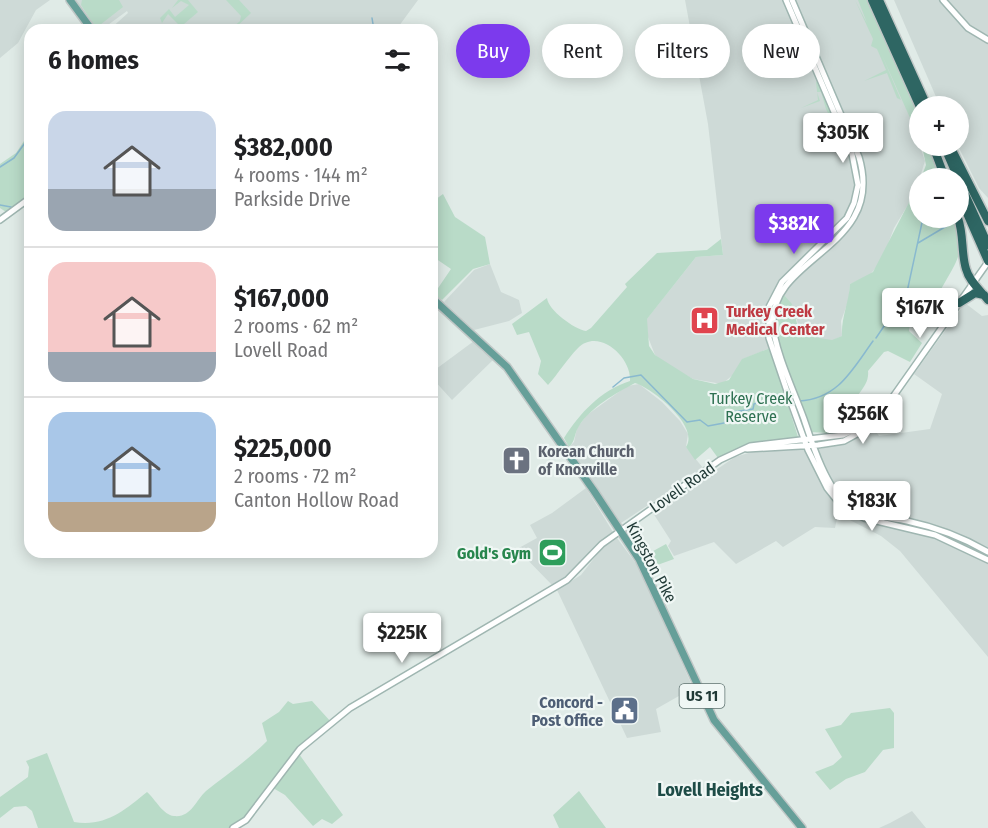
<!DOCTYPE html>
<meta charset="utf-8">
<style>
body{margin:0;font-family:"Fira Sans Condensed",sans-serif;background:#f2f2f2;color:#202124;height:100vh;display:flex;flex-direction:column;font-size:22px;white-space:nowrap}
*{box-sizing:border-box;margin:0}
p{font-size:20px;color:#757577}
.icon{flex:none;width:33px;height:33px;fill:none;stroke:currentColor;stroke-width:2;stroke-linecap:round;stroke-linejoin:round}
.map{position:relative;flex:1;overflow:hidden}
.drawer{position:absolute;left:24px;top:24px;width:414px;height:534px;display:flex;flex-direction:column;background:#fff;border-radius:18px;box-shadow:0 3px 15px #0003}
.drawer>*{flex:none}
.banner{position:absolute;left:456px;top:24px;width:441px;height:54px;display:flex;gap:12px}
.fabs{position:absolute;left:909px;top:96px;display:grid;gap:12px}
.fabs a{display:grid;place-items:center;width:60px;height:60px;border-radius:50%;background:#fff;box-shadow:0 3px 15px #0003;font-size:30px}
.price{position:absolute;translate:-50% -51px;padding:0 14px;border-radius:6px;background:#fff;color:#222;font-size:20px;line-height:39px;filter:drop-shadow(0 2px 3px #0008)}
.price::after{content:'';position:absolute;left:50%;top:36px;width:18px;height:14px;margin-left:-9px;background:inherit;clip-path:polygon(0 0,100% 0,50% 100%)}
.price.current{background:#7c3aed;color:#fff}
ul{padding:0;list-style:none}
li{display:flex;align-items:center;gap:18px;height:150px;padding:0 24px}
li+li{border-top:2px solid #e0e0e0}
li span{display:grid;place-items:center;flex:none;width:168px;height:120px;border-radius:18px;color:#555}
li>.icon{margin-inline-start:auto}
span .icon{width:72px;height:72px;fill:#fffc;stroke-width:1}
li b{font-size:26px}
h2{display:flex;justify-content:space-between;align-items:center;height:72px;padding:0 24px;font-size:26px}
.pill{padding:0 21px;border-radius:27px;background:#fff;box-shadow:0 3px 15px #0003;font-size:21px;line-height:54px}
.pill.current{background:#7c3aed;color:#fff}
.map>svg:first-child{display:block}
.built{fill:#cedad7}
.green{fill:#b9dbc8}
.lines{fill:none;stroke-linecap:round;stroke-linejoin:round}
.stream{stroke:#89b9cf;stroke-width:1.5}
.secondary-casing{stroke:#9fb6b1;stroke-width:8}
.primary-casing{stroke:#c1c8c7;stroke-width:10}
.highway-casing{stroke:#c1c8c7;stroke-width:11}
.secondary{stroke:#fff;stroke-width:5}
.primary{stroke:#669f99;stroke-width:7}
.highway{stroke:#2e6663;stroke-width:8}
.labels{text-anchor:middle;stroke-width:4.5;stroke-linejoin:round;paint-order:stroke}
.shield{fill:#f0f7f5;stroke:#5f7370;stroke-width:1.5}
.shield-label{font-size:15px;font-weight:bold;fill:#213a37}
.health-label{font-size:16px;font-weight:bold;fill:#be3a42;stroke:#f0f7f5;text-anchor:start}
.park-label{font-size:16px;fill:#2d7051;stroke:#f0f7f5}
.worship-label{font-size:16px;font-weight:bold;fill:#5b616d;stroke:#f0f7f5;text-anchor:start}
.street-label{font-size:16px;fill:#213a37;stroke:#f0f7f5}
.leisure-label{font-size:16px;font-weight:bold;fill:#27864d;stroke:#f0f7f5;text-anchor:end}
.service-label{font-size:16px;font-weight:bold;fill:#4e5e75;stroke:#f0f7f5;text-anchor:end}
.neighbourhood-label{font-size:18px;font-weight:bold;fill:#1e4c47;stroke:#f0f7f5}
</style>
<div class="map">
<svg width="988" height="828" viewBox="0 0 988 828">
<rect width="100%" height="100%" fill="#e0ebe7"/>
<path class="built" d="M0,0H50L36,10L18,43L0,58Z
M75,0H418L396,30H109L128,13L127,11L101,30H96Z
M685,0H859L919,136L920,146H924L921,149L925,161L915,193L894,228L882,260L869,276L850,284L849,299L841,321L842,336L832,341L800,335L797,320L783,294L790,278L778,285L766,309L764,329L770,348L743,359L734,374L722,384L693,379L664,363L655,355L648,337L646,320L696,257L723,255L708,124Z
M894,0H988V198L979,188L958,146V106H940Z
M490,264L501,292L519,300L522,313L509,321L474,330L444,302L474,270Z
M965,303L982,316L988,315V657L900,551L881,536L838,514L835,528L815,527L783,547L776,541L736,564L714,542L674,556L668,546L671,541L653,513L735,457L752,452L820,449L849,441L873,427L879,436L930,429L942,394L914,374Z
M474,341L482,351L494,359L452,400L432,378V372Z
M639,384L662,402L680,421L688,434L686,447L703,468L682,479L677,486L621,523L569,447L574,442L577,428L587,415L627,386Z
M586,488L613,532L569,576L552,585L517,549L537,538L530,525L552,513Z
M617,538L640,569L693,688L656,709L661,732L627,738L557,590L581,575L602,548Z
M912,811L926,828H879L890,823Z"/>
<path class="green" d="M82,0H119L123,7L96,28L81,5Z
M178,0H188L198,12L177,30H172L178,24L168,14L162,23L160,18L169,9L175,17L189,5L181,1L172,8Z
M226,0H239L251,13L233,30L231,29L240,21L241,16Z
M855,0L867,23L858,0H869L919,114V138L881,53L901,100L897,98L887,73L864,81L886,70L877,49L871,46L873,39Z
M818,81L838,130L812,142L810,140L815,136L817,138L835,127L826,109L821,92H817L820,101L801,108L818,100L816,82Z
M30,132V196L0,218L6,212L0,208V164L16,153Z
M922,146H928L937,171L933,178H921L926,165Z
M919,183L920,218H954C964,252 961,254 944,284C939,292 937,301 929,307C921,314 910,318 909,331L922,343L910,362L888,351L884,352L868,371C870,388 852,396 850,412C849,418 853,419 854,425L827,433L810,432C795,396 764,331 783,294L792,304L800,335L832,340L842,336C841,318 849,302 850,284L873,272Z
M443,194L455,217L485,237L490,264L473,269L442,300L434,294L451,269L432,256V202Z
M721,239L723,255L696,257L647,319L649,346L655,355L693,379L715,384L729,380L742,359L770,348L798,437L750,444L718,458L710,447L695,460L686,447C700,426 652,388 635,383C615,394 592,406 579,426C574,433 576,440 569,447L564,438C580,413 600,391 630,381C632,358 599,327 578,348C567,359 558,374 548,385L538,374L541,361L529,332L517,335L512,324L547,298C548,310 574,329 586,331L591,328L627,287L625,284L657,253L707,250Z
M666,544L674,559L649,568L644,556Z
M288,701L293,704L312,701L331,722L321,729L243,819L230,828H38L32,811L26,806L14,807L0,818V797L28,777L29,767L26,761L47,753L74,822C105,827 124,811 147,792C156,800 163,815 174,816C191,818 196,800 206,791C226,775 248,760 267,741L262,723L279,712Z
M890,708L894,713V748L883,750L865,772L846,779L830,790L815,772L833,765L842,757L825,729L841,725L851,713Z
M299,754L343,815L332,824L322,819L313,826L285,795L273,788Z
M579,791L606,828H559L553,815Z"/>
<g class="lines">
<path class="stream" d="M372,18L374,30
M0,167L14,158L30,136
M933,178L939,171
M0,205L11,207
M918,243L955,221
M876,338L907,292L923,218
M613,387L624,378L641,375L687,422L700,420L708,426L724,423L733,412L753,409L754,404L778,395L782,401L789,404
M799,401C838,399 852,370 873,341"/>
<defs>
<path id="secondary" d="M786,0L852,154L858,185L854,203L847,218L782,282L769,307V338L790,400L808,450L827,488L843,508L864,518L935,535L988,560
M792,0L859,157C886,249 771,255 773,324C774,349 795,394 804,419C812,443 826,488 847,504C864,517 887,517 907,521C935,527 964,538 988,552
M943,0L968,28L988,40
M0,220L30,198
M747,449L818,445L844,441L875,424L886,412L890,401L988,262
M233,828L246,820L300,749L350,708L567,580L602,544L720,460L750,446L843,435L861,427L886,408"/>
<path id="primary" d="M70,0L92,30
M432,298L507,367L594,491L639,559L714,720L802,828"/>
<path id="highway" d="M872,0L920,107
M879,0L927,106
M933,146L945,178
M944,146L958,178
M950,146L988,221
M958,179L988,245
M958,193L988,261
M958,218C964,235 961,253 966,269C969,281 980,290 988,300
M959,303L975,293L984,295"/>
</defs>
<use href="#secondary" class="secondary-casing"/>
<use href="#primary" class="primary-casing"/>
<use href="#highway" class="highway-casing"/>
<use href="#secondary" class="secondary"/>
<use href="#primary" class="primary"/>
<use href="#highway" class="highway"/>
</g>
<defs>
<symbol id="hospital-square" viewBox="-11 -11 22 22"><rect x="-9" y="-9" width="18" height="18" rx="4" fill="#e0444e" stroke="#f0f7f5"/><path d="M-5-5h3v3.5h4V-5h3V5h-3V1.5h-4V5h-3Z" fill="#fff"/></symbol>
<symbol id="church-square" viewBox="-11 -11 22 22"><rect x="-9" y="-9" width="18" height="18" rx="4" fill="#6b7280" stroke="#f0f7f5"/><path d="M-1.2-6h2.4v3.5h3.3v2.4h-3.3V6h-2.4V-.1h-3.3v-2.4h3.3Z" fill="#fff"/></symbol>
<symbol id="stadium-square" viewBox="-11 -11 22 22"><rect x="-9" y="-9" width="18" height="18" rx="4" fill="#2e9e5b" stroke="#f0f7f5"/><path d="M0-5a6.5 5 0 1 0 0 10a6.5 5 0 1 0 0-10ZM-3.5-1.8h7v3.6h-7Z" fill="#fff"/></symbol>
<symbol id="civic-square" viewBox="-11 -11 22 22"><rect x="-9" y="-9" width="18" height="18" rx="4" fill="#5c6f8a" stroke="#f0f7f5"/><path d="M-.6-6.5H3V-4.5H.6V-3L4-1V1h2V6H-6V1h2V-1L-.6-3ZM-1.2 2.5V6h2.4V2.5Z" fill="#fff"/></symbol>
</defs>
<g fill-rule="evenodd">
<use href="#hospital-square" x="688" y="304" width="33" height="33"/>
<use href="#church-square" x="500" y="444" width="33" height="33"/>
<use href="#stadium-square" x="536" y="536" width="33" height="33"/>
<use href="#civic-square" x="608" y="694" width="33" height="33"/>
</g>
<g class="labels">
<rect class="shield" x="679.5" y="684" width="45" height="24" rx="4.5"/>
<g class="shield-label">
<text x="702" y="701">US 11</text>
</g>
<g class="health-label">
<text x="726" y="317">Turkey Creek<tspan x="726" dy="18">Medical Center</tspan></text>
</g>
<g class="park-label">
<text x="751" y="404">Turkey Creek<tspan x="751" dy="18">Reserve</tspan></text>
</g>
<g class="worship-label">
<text x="538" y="457">Korean Church<tspan x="538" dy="18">of Knoxville</tspan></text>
</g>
<g class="street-label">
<text transform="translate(682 487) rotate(-35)" y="6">Lovell Road</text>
<text transform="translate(652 562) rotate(62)" y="6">Kingston Pike</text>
</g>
<g class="leisure-label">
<text x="531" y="559">Gold's Gym</text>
</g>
<g class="service-label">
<text x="603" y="708">Concord -<tspan x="603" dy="18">Post Office</tspan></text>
</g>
<g class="neighbourhood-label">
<text x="710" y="796">Lovell Heights</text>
</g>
</g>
</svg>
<div class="fabs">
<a>+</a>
<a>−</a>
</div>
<b class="price" style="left:843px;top:164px">$305K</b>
<b class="price current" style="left:794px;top:255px">$382K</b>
<b class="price" style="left:920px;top:339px">$167K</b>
<b class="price" style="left:863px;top:445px">$256K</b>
<b class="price" style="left:872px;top:532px">$183K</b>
<b class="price" style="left:402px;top:664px">$225K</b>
<div class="banner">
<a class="pill current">Buy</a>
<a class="pill">Rent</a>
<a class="pill">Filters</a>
<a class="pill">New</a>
</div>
<section class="drawer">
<h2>6 homes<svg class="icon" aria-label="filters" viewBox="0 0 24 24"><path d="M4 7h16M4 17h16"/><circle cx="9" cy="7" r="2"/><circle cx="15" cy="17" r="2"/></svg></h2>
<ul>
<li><span style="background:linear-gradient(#c9d6e8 65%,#9aa5b1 0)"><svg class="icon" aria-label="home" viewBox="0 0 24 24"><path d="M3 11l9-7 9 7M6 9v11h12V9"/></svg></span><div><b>$382,000</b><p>4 rooms · 144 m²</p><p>Parkside Drive</p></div></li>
<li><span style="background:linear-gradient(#f6c9c9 75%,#9aa5b1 0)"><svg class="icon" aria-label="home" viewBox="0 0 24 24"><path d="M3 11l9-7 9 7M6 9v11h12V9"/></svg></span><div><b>$167,000</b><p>2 rooms · 62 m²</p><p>Lovell Road</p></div></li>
<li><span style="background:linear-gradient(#a9c7e8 75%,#b9a48a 0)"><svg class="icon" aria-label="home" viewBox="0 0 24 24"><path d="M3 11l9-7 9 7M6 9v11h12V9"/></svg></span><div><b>$225,000</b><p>2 rooms · 72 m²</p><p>Canton Hollow Road</p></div></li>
</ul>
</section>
</div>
